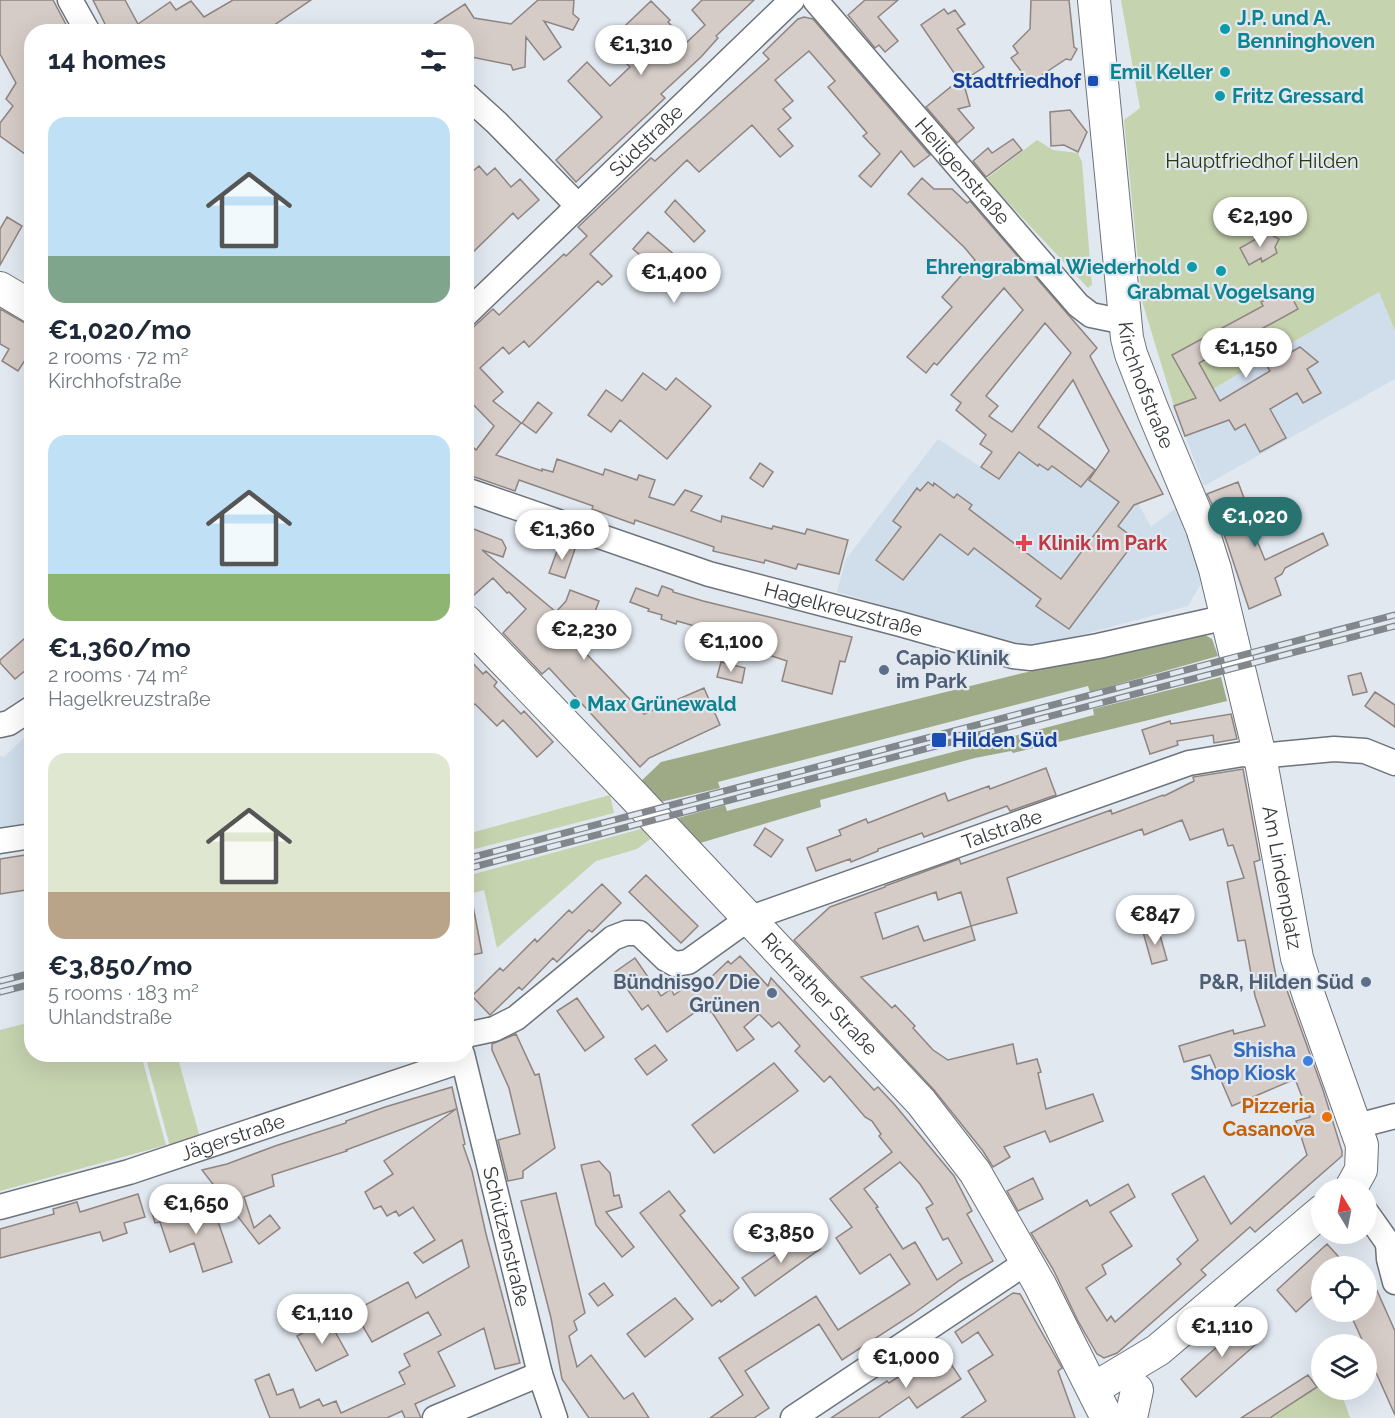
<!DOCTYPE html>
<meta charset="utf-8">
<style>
body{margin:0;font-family:Raleway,sans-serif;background:#f2f2f3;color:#1f2937;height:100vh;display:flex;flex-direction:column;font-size:22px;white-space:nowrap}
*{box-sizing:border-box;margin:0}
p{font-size:20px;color:#747a83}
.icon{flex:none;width:33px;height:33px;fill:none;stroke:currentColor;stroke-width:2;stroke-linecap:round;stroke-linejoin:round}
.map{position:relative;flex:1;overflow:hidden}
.sheet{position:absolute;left:24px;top:24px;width:450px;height:1038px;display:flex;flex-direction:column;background:#fff;border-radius:24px;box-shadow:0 6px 24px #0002}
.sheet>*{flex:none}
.needle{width:39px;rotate:350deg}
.fabs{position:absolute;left:1311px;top:1178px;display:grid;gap:12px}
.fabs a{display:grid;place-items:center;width:66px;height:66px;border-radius:50%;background:#fff;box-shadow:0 6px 24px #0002;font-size:30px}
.price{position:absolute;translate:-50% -51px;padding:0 14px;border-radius:21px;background:#fff;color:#222;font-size:20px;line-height:39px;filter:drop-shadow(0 2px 3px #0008)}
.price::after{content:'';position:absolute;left:50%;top:36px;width:18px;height:14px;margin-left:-9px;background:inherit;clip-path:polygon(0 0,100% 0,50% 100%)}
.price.selected{background:#287270;color:#fff}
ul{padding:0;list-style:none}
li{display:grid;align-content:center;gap:12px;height:318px;padding:0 24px}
li span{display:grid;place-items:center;height:186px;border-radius:18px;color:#555}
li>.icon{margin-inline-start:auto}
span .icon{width:108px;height:108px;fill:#fffc;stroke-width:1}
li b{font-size:26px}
h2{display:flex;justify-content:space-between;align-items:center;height:72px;padding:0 24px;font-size:26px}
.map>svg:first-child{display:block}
.built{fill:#d0ddea}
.green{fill:#c6d3af}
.forest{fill:#9daa85}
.building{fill:#d5cbc7;stroke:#8e8480;stroke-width:1.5;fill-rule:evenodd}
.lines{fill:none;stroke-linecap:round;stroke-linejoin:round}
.minor-casing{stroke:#6d737a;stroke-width:27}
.major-casing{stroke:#6d737a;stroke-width:34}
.minor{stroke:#fff;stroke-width:24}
.major{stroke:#fff;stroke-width:32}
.rail-casing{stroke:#82878c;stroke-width:7}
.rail{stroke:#e1e8f0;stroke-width:4.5;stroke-dasharray:14;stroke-linecap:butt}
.culture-dot{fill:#0f9aa8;stroke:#e1e8f0;stroke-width:2}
.transit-dot{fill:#1a4fb4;stroke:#e1e8f0;stroke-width:2}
.health-dot{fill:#e0444e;stroke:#e1e8f0;stroke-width:2}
.service-dot{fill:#5c6f8a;stroke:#e1e8f0;stroke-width:2}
.shop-dot{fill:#3f7fe0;stroke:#e1e8f0;stroke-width:2}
.food-dot{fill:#e8710a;stroke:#e1e8f0;stroke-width:2}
.labels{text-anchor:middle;stroke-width:4.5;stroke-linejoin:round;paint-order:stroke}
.culture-label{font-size:20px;font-weight:bold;fill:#0d838f;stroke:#e1e8f0;text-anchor:start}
.transit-label{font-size:20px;font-weight:bold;fill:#164399;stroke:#e1e8f0;text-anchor:end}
.street-label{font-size:20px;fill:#373a3d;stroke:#e1e8f0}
.park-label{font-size:20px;fill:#2a3609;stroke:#e1e8f0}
.health-label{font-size:20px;font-weight:bold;fill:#be3a42;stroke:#e1e8f0;text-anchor:start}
.service-label{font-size:20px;font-weight:bold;fill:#4e5e75;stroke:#e1e8f0;text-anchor:end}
.shop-label{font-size:20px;font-weight:bold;fill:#366cbe;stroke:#e1e8f0;text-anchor:end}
.food-label{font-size:20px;font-weight:bold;fill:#c56008;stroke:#e1e8f0;text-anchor:end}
</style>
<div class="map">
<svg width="1395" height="1418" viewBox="0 0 1395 1418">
<rect width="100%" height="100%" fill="#e1e8f0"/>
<path class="built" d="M1379,292L1395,331V379L1204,486L1174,406L1199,397Z
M1036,429L1095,470L1113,457L1151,527L1177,507L1203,580L1188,606L1059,641L1021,645L837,592L846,559L938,439L999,479Z
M31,731V824L0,829V756L4,757Z"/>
<path class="green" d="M1121,0H1395V331L1379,292L1199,397L1174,406L1142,301L1124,120L1140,108Z
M1037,140L1053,150L1078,153L1082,162L1092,285L1088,288L986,179Z
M610,795L614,813L467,851V834Z
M648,827L653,837L637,849L596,861L497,948L484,890L467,895V876Z
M31,1022L32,1054L141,1055L166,1145L0,1191V1030Z
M145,1055H177L201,1141L171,1150Z
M1321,1384L1322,1389H1338L1341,1392L1350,1418H1270Z"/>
<path class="forest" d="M1205,635L1212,639L1218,656L1090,692L1088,686L718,782L720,788L652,804L636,786L661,762L1023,673Z
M1221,677L1227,701L1013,753L1011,751L975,758L820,800L821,807L690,846L667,821L725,805L727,811L1094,715L1093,709Z"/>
<path class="building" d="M0,0H53L70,32H32V159L0,136V123L13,106L6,99L16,83L0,54Z
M93,0H125L138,24L170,2L176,10L191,1L204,17L233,0H311L264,32H109Z
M538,0H574L573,14L579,19L573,30L544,21L561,47L544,60L526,37L525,67L513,70L511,65L466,56V32H422L465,4L474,18L511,24Z
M702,0H754L716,36L718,38L701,57L661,94L665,98L576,182L556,160L602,117L568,81L587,62L610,86L630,67L606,44L651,1L670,20L668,22L687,42L705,25L692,10Z
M865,0H898L878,17L898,41L885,52L879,45L875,48L848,15Z
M1031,0H1069L1074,47L1077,49L1071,60L1066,59L1030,83L1011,58L1018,53L1013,46L1030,29Z
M944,9L948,14L955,10L965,24L957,29L984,67L963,81L970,106L958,109L974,128L957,143L926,107L959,80L921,25Z
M804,17L813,19L930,155L914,167L901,151L871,187L859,176L880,154L863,136L867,133L828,87L835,81L809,51L775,80L793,101L783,109L791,118L778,129L793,146L780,157L752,125L699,172L687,160L590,254L612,276L602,285L598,281L529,347L524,341L509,354L503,347L480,368L503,392L493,401L521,423L496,455L542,471V469L553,472L557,459L603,475L605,469L637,480L639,475L655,480L649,497L674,505L685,490L702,496L691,511L721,522L722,516L772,529L773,526L805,534L807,529L848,540L839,574L798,564L796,569L765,560L764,563L713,551L714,547L635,520L634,524L592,509L593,506L519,480L515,491L466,474V440L476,450L494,426L466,397V334L493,309L499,315L564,254L566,256L587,236L578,227L651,158L655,161L769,59L763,53L798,19Z
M1070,110L1087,132L1078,152L1064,145L1051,146L1050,112Z
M1013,139L1022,150L986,177L973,161L988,148L992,153Z
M479,166L487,175L495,168L511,187L520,179L539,200L518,219L513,213L466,259V177Z
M922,178L934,189H952L967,203L970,201L1097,348L1090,356L1163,494L1134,505L1118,526L1136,540L1069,629L1036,606L1041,599L974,548L968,555L940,534L903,580L876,560L901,527L893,521L917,488L920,491L928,482L933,486L934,483L954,498L957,494L972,505L969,509L1061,579L1119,502L1089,480L1109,451L1073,380L1038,427L1095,470L1081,487L1052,466L1048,470L1039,464L1038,466L1019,452L999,479L981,467L992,452L980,444L986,435L956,410L961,403L951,395L1023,310L1004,288L937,365L934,363L926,373L907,357L952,307L942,297L975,260L964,247L908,194ZM1045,323L1071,353L1012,432L989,416L998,406L986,396Z
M675,200L705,231L694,242L665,212Z
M7,217L22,226L0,265V229Z
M648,232L677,257L666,271L672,276L663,286L649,274L655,268L633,249Z
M1268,233L1279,239L1275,247L1277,253L1262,262L1261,258L1249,265L1240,248L1258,238L1256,235Z
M1287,288L1298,309L1199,363L1220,401L1270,371L1267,366L1300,347L1318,362L1307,369L1321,393L1303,403L1297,393L1270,409L1286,438L1260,452L1245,424L1235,430L1229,420L1185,436L1174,406L1196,398L1172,355L1263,306L1261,302Z
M0,309L32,327V360L27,357L18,371L2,361L9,349L0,344Z
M643,373L666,390L676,378L711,406L667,459L620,420L611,432L588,415L606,390L622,401Z
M538,402L552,413L536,433L522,423Z
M760,463L773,472L763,487L750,478Z
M1238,482L1247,506L1243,507L1265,560L1323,533L1328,545L1285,568L1282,574L1275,578L1281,595L1249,609L1218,516L1207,494Z
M466,526L502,540L506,548L503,557L482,550L556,612L566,601L570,590L599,601L591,622L597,624L576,643L644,714L704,688L720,725L649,758L640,767L549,668L542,674L503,633L526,609L509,592L507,593L493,578L466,602Z
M560,543L575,549L565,578L549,573Z
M662,586L673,590V592L703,601L852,637L845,662L840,661L832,694L782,681L787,661L769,655L771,648L677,621L676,624L661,619L662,615L648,611L649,609L630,602L636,588L658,596Z
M32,632V665L15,679L0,663V660Z
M466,656L483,674L486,671L497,682L494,686L521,714L524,711L553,742L537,757L503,720L497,726L475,704L466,712Z
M721,662L745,668L742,683L717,677Z
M1361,673L1367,692L1353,695L1348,676Z
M1375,692L1395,705V727L1365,706Z
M1231,714L1237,739L1214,743L1213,735L1177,741L1178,745L1150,754L1142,730L1170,721L1171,724Z
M1046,768L1056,795L1010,811L1007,806L924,837L922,833L878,849V851L851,862L850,859L816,871L807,848L841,835L839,830L866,819L868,823L945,793L948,801L989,786L990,789Z
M1243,769L1260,860L1254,862L1278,987L1285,985L1323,1090L1342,1151V1156L1255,1232L1250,1227L1201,1270L1206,1275L1117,1353L1104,1358L1097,1354L1078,1321L1053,1269L1031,1233L1087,1200L1090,1206L1128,1184L1135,1197L1110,1212L1132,1246L1102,1265L1106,1274L1086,1288L1107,1321L1111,1316L1115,1322L1181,1264L1177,1259L1198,1240L1172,1194L1204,1176L1231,1224L1307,1155L1296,1121L1310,1117L1295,1079L1232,1106L1210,1055L1184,1062L1179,1046L1233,1030L1234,1034L1265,1026L1255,996L1245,940L1238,941L1227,882L1244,878L1233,845L1228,846L1223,829L1190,840L1182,820L1144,835L1142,829L1007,878L1017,913L971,926L975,940L861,977L892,1008L895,1005L915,1026L913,1028L933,1050L948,1060L1013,1044L1017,1064L1037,1059L1041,1072L1038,1073L1046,1109L1093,1094L1103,1121L1050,1142L1045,1131L1004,1147L1010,1157L993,1167L983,1151L934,1090L794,940L830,907L885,887V886L959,859L961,864L1111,810L1112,814L1163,795L1164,796L1194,781L1193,777ZM936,892L938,900L961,892L971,926L924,941L918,926L883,939L875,913Z
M765,828L783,840L771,857L754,845Z
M32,854V889L0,894V859Z
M646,875L698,926L681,943L629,892Z
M602,884L621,903L592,932L589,930L557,962L553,958L522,990L519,987L490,1015L472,996L500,968L503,971L535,939L537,942L569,910L572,913Z
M473,906L482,953L466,956V907Z
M1158,928L1167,960L1152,964L1143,932Z
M740,956L768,986L771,978L874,1090L878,1087L894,1104L954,1176L972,1211L967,1214L993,1261L960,1280L913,1314L842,1360L819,1324L745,1371L769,1408L754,1418H710L743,1395L719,1358L816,1296L838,1330L910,1284L890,1254L860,1274L836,1238L852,1227L830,1199L892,1152L879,1136L881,1134L872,1121L865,1117L830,1076L824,1082L795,1051L800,1046L779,1022L772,1027L759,1014L744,1027L754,1039L737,1051L711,1011L709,1013L704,1006L667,1032L648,1005L642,1010L615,972L635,958L661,996L671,989L674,995L700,977L705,983L728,961L731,964ZM900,1162L920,1184L933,1204L926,1208L943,1240L948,1238L962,1263L937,1280L915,1242L903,1249L876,1208L878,1207L864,1189Z
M577,998L604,1037L585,1051L557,1011Z
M516,1034L535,1075L539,1074L555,1148L523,1171V1178L508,1181L498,1140L520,1134L509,1088L492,1050V1044Z
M655,1045L667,1060L647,1075L635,1059Z
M774,1063L798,1091L714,1153L692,1125Z
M452,1087L465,1144L463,1145L472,1171L486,1234L520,1363L495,1369L484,1328L438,1352L455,1386L415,1404L421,1418H405L402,1411L387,1418H270L255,1380L269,1374L277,1395L293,1389L300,1408L319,1399L323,1406L336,1401L341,1413L405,1384L399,1372L410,1366L404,1354L441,1335L428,1312L372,1342L354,1311L408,1282L416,1298L469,1267L462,1240L423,1263L414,1253L435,1240L413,1207L399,1216L396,1211L387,1216L381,1206L374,1209L365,1192L393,1174L384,1161L456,1109L346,1150L347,1151L272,1175L274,1186L244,1197L254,1228L270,1215L280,1228L259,1244L202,1170L227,1164L275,1146L346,1123V1121L385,1107Z
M599,1161L610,1173L614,1196L619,1195L622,1207L606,1212L634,1247L622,1257L596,1225L581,1165Z
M1033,1178L1043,1199L1018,1211L1007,1191Z
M669,1191L685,1211L680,1215L739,1288L721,1302L720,1300L712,1306L640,1213Z
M556,1193L585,1313L574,1321L577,1330L569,1336L577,1367L591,1355L624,1399L633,1393L649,1418H589L562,1379L551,1318L521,1201Z
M138,1194L145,1217L124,1223L127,1233L103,1241L100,1232L0,1258V1229L54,1214L53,1209L77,1202L80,1212Z
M212,1204L232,1262L203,1272L194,1243L170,1252L160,1222L155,1223L151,1210L163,1206L167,1219Z
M808,1232L820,1249L755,1296L742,1278Z
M1327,1244L1347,1266H1322V1288L1296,1312L1277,1290Z
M1366,1266L1395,1331V1415L1366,1350V1344H1364L1349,1311H1366Z
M604,1283L613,1295L598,1306L589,1294Z
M1013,1293L1020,1294L1062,1368L1058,1371L1075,1418H961L986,1401L968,1371L993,1355L978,1332L962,1343L955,1332Z
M675,1298L693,1319L645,1357L627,1334Z
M328,1319L348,1355L316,1371L297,1336Z
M1247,1320L1263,1338L1196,1397L1181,1379Z
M941,1349L961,1379L917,1408L909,1397L878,1418H831L887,1381L889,1383Z
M1308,1375L1317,1387L1283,1409L1270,1418H1241Z"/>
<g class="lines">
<defs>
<g id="minor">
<path d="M70,0L88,32"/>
<path id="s1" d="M815,0L1078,305L1091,315L1125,322"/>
<path d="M466,95L497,123L578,206"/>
<path id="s2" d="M466,314L792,0"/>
<path id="s3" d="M466,490L709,574L900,624L1013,656L1031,658L1098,646L1227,617"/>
<path d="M0,725L9,723L32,708"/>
<path d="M0,841L32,836"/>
<path id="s4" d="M466,1035L494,1029L516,1018L613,938L626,933H639L666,959L675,964L688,962L748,919L1189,763L1243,754L1260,756L1334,749L1365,751L1395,763"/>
<path id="s5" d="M462,1054L540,1374L555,1418"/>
<path d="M1357,1126L1395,1116"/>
<path id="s6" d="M0,1207L129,1172L463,1060"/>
<path d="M1366,1212L1388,1243L1395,1247"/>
<path d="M1388,1243L1389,1259L1395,1282"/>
<path d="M435,1418L540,1374"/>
<path d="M793,1418L1027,1262"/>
</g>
<g id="major">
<path id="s7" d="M1094,0L1127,338L1131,354L1153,411L1202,528L1215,569L1260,756L1297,958L1309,996L1362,1145L1361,1170L1351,1188"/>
<path d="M0,288L32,307"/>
<path id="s8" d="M466,621L632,794L921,1102L975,1172L1040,1285L1107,1418"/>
<path d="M1093,1389L1158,1350L1322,1211"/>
<path d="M1131,1418L1137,1390"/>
</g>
</defs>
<use href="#minor" class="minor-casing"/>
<use href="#major" class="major-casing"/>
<use href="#minor" class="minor"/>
<use href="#major" class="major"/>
<defs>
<path id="rail" d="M466,859L1395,615
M466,869L1395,626
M0,981L32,973
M0,992L32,984"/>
</defs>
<use href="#rail" class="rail-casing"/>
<use href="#rail" class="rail"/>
</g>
<g class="culture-dot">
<circle cx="1225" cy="29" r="6"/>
<circle cx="1225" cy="72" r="6"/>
<circle cx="1220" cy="96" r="6"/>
<circle cx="1192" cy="267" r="6"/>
<circle cx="1221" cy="271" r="6"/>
<circle cx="575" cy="704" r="6"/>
</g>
<g class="transit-dot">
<rect x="1087" y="75" width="12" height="12" rx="3"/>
<rect x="931" y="732" width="16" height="16" rx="3"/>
</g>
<path class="health-dot" d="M1021 534h6v6h6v6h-6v6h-6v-6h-6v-6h6z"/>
<g class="service-dot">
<circle cx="884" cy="670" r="6"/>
<circle cx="1366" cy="982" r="6"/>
<circle cx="772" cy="993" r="6"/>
</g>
<circle class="shop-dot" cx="1308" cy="1061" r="6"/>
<circle class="food-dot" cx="1327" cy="1117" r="6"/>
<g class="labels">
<g class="culture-label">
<text x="1237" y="25">J.P. und A.<tspan x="1237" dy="23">Benninghoven</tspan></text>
<text x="1213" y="79" text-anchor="end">Emil Keller</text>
<text x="1232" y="103">Fritz Gressard</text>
<text x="1180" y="274" text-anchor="end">Ehrengrabmal Wiederhold</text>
<text x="1221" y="299" text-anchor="middle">Grabmal Vogelsang</text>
<text x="587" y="711">Max Grünewald</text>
</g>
<g class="transit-label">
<text x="1081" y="88">Stadtfriedhof</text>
<text x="952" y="747" text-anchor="start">Hilden Süd</text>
</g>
<g class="street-label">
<text dy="7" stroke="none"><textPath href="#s2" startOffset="250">Südstraße</textPath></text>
<text dy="7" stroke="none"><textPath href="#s1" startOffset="226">Heiligenstraße</textPath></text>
<text dy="7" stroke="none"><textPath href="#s7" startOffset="390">Kirchhofstraße</textPath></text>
<text dy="7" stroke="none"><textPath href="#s3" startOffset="396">Hagelkreuzstraße</textPath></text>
<text dy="7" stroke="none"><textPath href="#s4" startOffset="610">Talstraße</textPath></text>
<text dy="7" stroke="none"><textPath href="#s7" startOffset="903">Am Lindenplatz</textPath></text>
<text dy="7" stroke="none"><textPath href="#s8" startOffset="514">Richrather Straße</textPath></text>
<text dy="7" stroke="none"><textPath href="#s6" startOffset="243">Jägerstraße</textPath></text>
<text dy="7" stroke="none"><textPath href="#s5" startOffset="188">Schützenstraße</textPath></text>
</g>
<g class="park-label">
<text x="1262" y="168">Hauptfriedhof Hilden</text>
</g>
<g class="health-label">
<text x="1038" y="550">Klinik im Park</text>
</g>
<g class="service-label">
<text x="896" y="665" text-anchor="start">Capio Klinik<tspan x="896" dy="23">im Park</tspan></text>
<text x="760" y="989">Bündnis90/Die<tspan x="760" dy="23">Grünen</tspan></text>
<text x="1354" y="989">P&amp;R, Hilden Süd</text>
</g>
<g class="shop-label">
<text x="1296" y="1057">Shisha<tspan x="1296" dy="23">Shop Kiosk</tspan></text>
</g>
<g class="food-label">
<text x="1315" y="1113">Pizzeria<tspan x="1315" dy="23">Casanova</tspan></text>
</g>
</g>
</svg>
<div class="fabs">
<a><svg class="needle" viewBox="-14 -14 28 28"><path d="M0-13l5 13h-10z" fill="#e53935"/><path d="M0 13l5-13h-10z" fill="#747a83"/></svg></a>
<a><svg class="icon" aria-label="locate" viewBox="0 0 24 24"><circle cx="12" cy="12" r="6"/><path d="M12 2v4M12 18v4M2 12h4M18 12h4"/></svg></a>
<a><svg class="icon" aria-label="layers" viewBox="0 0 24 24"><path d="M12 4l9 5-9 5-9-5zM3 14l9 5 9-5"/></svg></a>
</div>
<b class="price" style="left:641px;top:76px">€1,310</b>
<b class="price" style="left:1260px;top:248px">€2,190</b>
<b class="price" style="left:674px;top:304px">€1,400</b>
<b class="price" style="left:1246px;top:379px">€1,150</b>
<b class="price selected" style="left:1255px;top:548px">€1,020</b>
<b class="price" style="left:562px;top:561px">€1,360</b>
<b class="price" style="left:584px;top:661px">€2,230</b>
<b class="price" style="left:731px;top:673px">€1,100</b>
<b class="price" style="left:1155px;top:946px">€847</b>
<b class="price" style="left:196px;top:1235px">€1,650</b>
<b class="price" style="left:781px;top:1264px">€3,850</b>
<b class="price" style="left:322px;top:1345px">€1,110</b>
<b class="price" style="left:1222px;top:1358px">€1,110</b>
<b class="price" style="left:906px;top:1389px">€1,000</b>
<section class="sheet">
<h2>14 homes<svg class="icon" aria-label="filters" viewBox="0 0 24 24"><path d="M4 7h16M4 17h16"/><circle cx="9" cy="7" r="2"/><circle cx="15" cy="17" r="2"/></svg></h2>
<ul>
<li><span style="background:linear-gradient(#bfe0f5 75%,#7fa58c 0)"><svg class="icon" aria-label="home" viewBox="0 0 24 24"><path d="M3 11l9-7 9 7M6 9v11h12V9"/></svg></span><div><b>€1,020/mo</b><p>2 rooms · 72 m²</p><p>Kirchhofstraße</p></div></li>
<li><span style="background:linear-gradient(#bfe0f5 75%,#8fb573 0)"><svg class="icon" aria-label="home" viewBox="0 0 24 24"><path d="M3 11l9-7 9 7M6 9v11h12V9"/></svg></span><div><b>€1,360/mo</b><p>2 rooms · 74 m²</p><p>Hagelkreuzstraße</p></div></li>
<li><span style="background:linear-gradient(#dfe7d0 75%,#b9a48a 0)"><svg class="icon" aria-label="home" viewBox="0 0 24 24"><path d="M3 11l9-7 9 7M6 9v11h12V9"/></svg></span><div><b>€3,850/mo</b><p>5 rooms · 183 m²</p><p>Uhlandstraße</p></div></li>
</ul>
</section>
</div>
